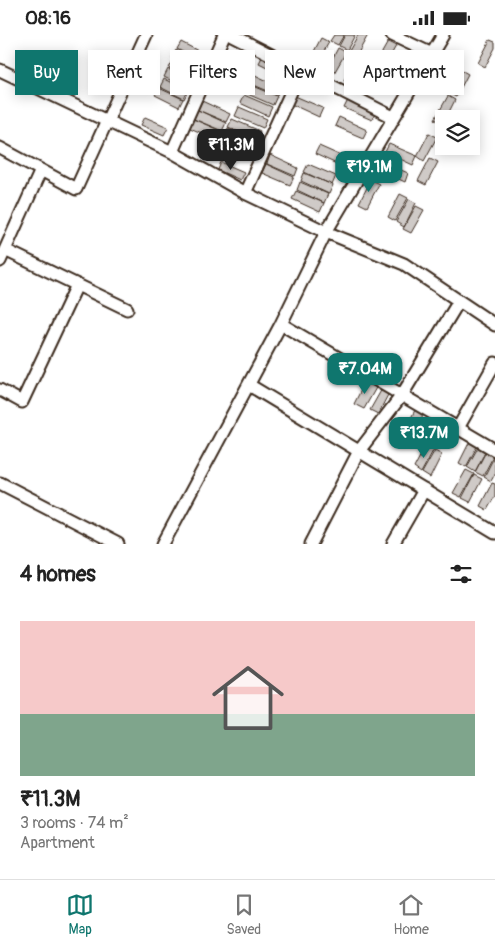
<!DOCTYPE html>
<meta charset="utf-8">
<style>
body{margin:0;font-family:Pangolin,sans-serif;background:#f6f6f6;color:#222;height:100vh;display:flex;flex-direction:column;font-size:19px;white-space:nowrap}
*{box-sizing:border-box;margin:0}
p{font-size:16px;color:#767676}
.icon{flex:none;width:28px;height:28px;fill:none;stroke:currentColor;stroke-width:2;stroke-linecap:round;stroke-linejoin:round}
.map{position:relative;height:509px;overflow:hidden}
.details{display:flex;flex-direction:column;background:#fff;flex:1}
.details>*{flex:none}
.top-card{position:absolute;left:15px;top:15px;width:465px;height:45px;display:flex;gap:10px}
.fabs{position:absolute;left:435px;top:75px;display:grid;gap:10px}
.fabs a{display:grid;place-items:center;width:45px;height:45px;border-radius:0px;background:#fff;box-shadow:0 2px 12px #0003;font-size:25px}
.price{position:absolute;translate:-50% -42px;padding:0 11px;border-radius:10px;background:#0f766e;color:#fff;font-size:16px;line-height:32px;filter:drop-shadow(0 1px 2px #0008)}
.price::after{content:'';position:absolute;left:50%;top:30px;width:15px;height:11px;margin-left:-8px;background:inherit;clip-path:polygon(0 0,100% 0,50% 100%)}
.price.on{background:#222;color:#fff}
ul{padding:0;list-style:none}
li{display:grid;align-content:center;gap:10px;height:265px;padding:0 20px}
li span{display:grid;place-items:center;height:155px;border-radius:0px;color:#555}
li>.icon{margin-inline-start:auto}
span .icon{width:90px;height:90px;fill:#fffc;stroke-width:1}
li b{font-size:21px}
h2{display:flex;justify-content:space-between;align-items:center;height:60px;padding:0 20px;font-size:21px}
.tag{padding:0 18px;border-radius:0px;background:#fff;box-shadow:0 2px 12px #0003;font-size:18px;line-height:45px}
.tag.on{background:#0f766e;color:#fff}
.status{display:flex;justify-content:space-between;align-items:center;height:35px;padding:0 25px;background:#fff;direction:ltr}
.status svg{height:14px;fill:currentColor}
.menu{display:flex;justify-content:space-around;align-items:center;height:70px;border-top:1px solid #e0e0e0;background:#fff;font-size:14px;color:#767676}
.menu a{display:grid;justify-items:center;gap:2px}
.menu .on{color:#0f766e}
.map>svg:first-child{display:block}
.building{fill:#cfcac7;stroke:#3b2a1e}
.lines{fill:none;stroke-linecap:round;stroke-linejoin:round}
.minor-casing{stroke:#3b2a1e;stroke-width:15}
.minor{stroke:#fff;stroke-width:11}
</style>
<div class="status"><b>08:16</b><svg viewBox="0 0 49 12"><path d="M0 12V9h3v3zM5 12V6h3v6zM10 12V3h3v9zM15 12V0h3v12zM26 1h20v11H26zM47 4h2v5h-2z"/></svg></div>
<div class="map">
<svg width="495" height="509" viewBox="0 0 495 509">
<rect width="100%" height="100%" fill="#fff"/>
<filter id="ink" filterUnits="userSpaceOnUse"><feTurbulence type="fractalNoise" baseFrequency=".02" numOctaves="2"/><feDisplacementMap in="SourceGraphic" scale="10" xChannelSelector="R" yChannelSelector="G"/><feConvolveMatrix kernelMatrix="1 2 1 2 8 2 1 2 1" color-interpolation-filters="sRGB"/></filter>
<g filter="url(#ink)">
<path class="building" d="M334,0H344L338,10L330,6Z
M345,0H355L347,15L339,11Z
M358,0H368L357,20L349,16Z
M321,3L329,7L316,31L309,26Z
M490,5L495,7V13L485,32L478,28Z
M181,7L204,19L200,26L177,14Z
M388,7L396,11L383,34L375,30Z
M338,13L346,17L333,40L326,36Z
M176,15L199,27L196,35L172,23Z
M263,20L293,34L289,43L259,28Z
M357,21L365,26L352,49L344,45Z
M173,26L196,38L192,45L169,33Z
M452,30L460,34L448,57L440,53Z
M168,34L192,46L188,54L164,42Z
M461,35L468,39L456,62L448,58Z
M253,39L280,52L277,60L249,48Z
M164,44L188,56L184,64L160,52Z
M249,49L277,61L273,70L245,58Z
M159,53L183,64L179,72L155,60Z
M244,60L272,72L268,81L240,68Z
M295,61L323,73L319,82L291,69Z
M448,61L455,65L443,89L435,84Z
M348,65L376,77L372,85L344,73Z
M202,66L230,79L226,87L198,75Z
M239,72L267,84L263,93L235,81Z
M198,75L226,88L222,96L194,84Z
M145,82L168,92L164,100L141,90Z
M339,82L367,95L363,103L335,91Z
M193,84L221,96L218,105L190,93Z
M232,84L260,96L256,105L228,92Z
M228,93L256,105L252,114L224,101Z
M429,98L437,102L424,126L417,121Z
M389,109L417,121L413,130L385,117Z
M319,111L346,123L343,132L315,119Z
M270,120L298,133L295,141L267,129Z
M430,123L438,127L426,150L418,146Z
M380,126L408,138L405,147L377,134Z
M221,127L244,137L240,145L218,135Z
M266,129L294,142L290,150L262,138Z
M308,129L336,141L332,150L304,137Z
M304,138L333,150L329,159L301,146Z
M371,145L379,149L367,172L359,168Z
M300,147L328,159L324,168L297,155Z
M296,156L324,168L320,177L292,164Z
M400,159L408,163L395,186L388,182Z
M409,164L416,168L404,192L396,187Z
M416,171L424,175L411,198L403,194Z
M366,345L377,351L364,374L354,369Z
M383,352L390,356L378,379L370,375Z
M415,375L423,380L411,403L403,399Z
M471,404L479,408L466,432L459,428Z
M480,409L487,413L475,437L467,432Z
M426,410L434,414L421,438L414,433Z
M488,413L495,418L483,441L475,437Z
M435,415L442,419L430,443L422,438Z
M495,420V439L491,446L484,442Z
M466,435L474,439L461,462L453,458Z
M474,440L482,444L470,467L462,463Z
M492,448L495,449V461L487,475L480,471Z"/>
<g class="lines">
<defs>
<path id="minor" d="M232,0L393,82
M392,0L432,19
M0,35L172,117L245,158L326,197L404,229L495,290
M0,113L76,154L146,0
M172,117L224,0
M245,158L301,35
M5,215L127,274
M0,226L41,135
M281,289L495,415
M249,350L495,498
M0,355L22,367L77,250
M458,393L495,328
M0,448L118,509
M163,509L281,289L326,197L443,0
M311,509L359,416L402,360L459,266
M393,509L424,455"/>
</defs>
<use href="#minor" class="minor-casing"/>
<use href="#minor" class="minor"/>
</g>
</g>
</svg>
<div class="fabs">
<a><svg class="icon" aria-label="layers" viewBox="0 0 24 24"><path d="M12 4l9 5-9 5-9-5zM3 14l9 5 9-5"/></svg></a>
</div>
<b class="price on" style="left:231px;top:136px">₹11.3M</b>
<b class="price" style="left:369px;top:158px">₹19.1M</b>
<b class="price" style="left:365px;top:360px">₹7.04M</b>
<b class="price" style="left:424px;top:424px">₹13.7M</b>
<div class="top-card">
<a class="tag on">Buy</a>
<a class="tag">Rent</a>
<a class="tag">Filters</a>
<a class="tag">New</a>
<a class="tag">Apartment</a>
</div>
</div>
<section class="details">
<h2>4 homes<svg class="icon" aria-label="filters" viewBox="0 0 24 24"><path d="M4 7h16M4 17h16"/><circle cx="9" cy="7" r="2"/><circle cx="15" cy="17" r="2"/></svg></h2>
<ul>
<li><span style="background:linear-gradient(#f6c9c9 60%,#7fa58c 0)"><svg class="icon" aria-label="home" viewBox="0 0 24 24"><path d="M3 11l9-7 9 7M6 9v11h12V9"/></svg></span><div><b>₹11.3M</b><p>3 rooms · 74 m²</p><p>Apartment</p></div></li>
</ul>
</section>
<nav class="menu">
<a class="on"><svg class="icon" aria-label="map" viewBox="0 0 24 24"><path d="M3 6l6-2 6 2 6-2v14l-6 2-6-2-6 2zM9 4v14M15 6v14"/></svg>Map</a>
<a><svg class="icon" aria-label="saved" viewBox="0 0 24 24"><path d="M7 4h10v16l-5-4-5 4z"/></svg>Saved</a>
<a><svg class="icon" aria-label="home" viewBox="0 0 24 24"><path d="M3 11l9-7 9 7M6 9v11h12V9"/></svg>Home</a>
</nav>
